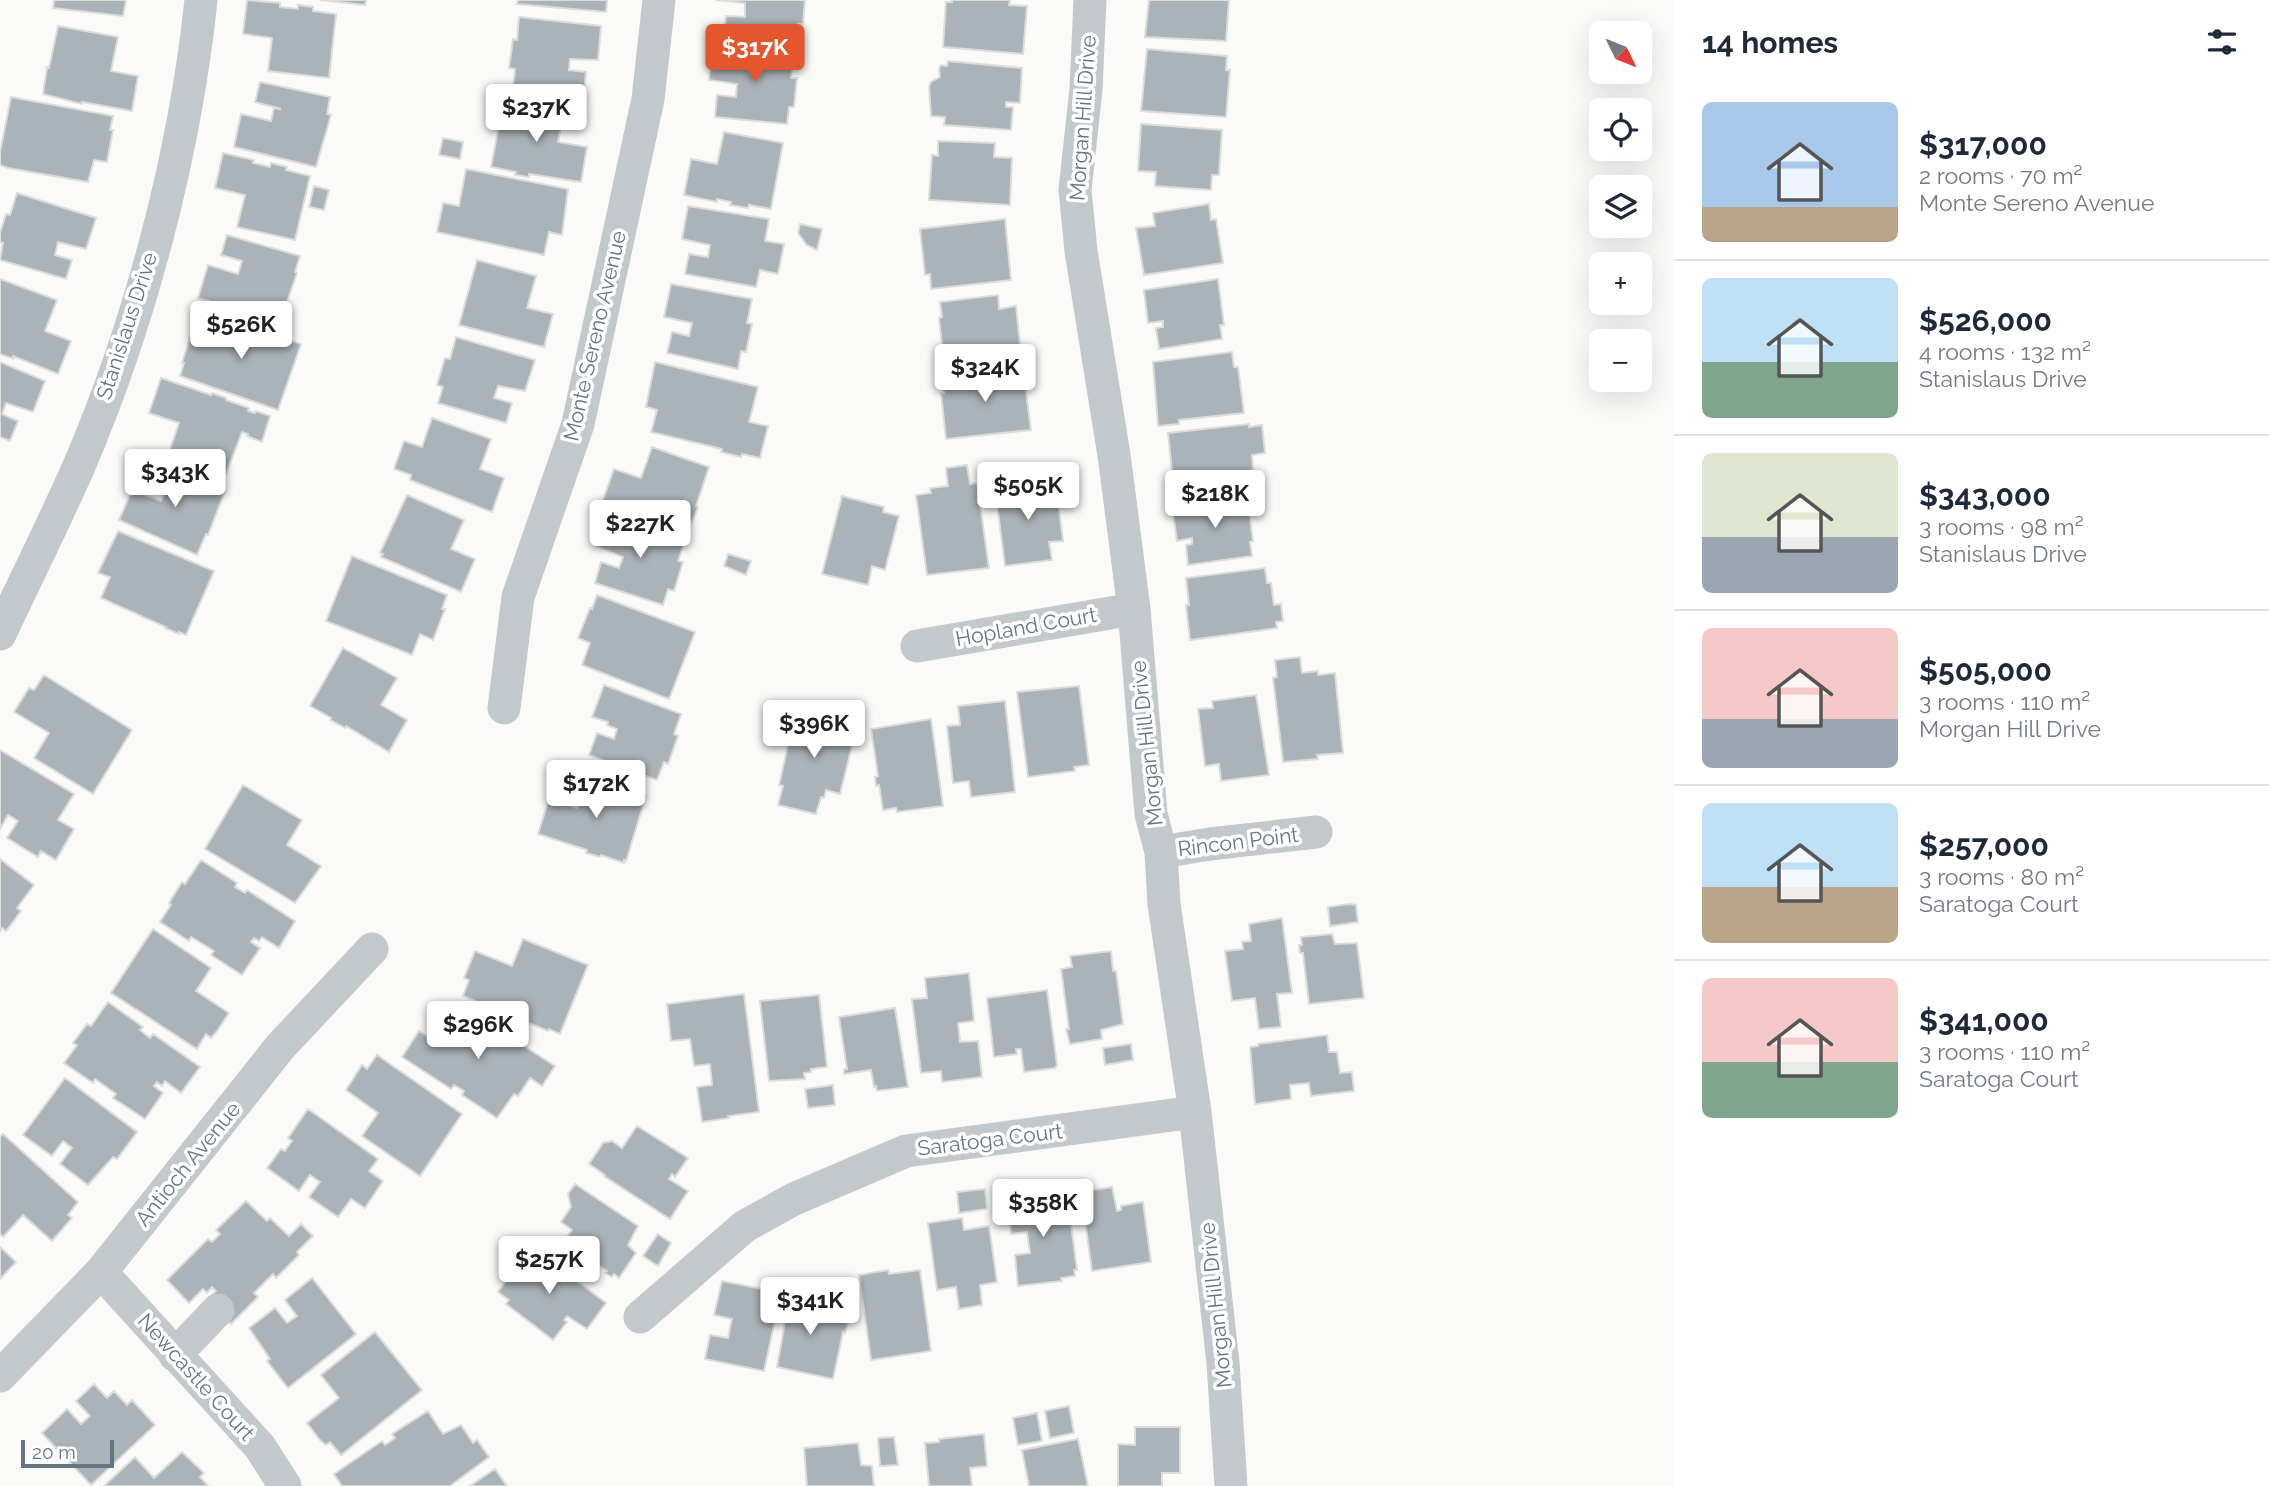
<!DOCTYPE html>
<meta charset="utf-8">
<style>
body{margin:0;font-family:Raleway,sans-serif;background:#f2f2f3;color:#1f2937;height:100vh;display:flex;flex-direction:column;font-size:26px;white-space:nowrap}
*{box-sizing:border-box;margin:0}
p{font-size:23px;color:#747a83}
.icon{flex:none;width:38px;height:38px;fill:none;stroke:currentColor;stroke-width:2;stroke-linecap:round;stroke-linejoin:round}
.map{position:relative;flex:1;overflow:hidden}
.side{display:flex;flex-direction:column;background:#fff;width:595px}
.side>*{flex:none}
.needle{width:46px;rotate:133deg}
.controls{position:absolute;left:1589px;top:21px;display:grid;gap:14px}
.controls a{display:grid;place-items:center;width:63px;height:63px;border-radius:10px;background:#fff;box-shadow:0 7px 28px #0002;font-size:35px}
.scale{position:absolute;left:21px;bottom:18px;width:93px;box-sizing:border-box;padding-left:7px;border:4px solid #657683;border-top:0;font-size:19px;line-height:24px;white-space:nowrap;color:#657683;-webkit-text-stroke:5px #fff;paint-order:stroke}
.price{position:absolute;translate:-50% -60px;padding:0 16px;border-radius:7px;background:#fff;color:#222;font-size:23px;line-height:46px;filter:drop-shadow(0 2px 4px #0008)}
.price::after{content:'';position:absolute;left:50%;top:42px;width:21px;height:16px;margin-left:-10px;background:inherit;clip-path:polygon(0 0,100% 0,50% 100%)}
.price.current{background:#e4572e;color:#fff}
ul{padding:0;list-style:none}
li{display:flex;align-items:center;gap:21px;height:175px;padding:0 28px}
li+li{border-top:2px solid #e0e1e3}
li span{display:grid;place-items:center;flex:none;width:196px;height:140px;border-radius:10px;color:#555}
li>.icon{margin-inline-start:auto}
span .icon{width:84px;height:84px;fill:#fffc;stroke-width:1}
li b{font-size:30px}
h2{display:flex;justify-content:space-between;align-items:center;height:84px;padding:0 28px;font-size:30px}
main{display:flex;flex:1;min-height:0}
.map>svg:first-child{display:block}
.building{fill:#aab3b9;stroke:#dcdcda;stroke-width:2}
.lines{fill:none;stroke-linecap:round;stroke-linejoin:round}
.minor{stroke:#c3c8cc;stroke-width:33}
.labels{text-anchor:middle;stroke-width:7;stroke-linejoin:round;paint-order:stroke}
.street-label{font-size:21px;fill:#657683;stroke:#fff}
</style>
<main>
<div class="map">
<svg width="1674" height="1486" viewBox="0 0 1674 1486">
<rect width="100%" height="100%" fill="#fafaf8"/>
<path class="building" d="M54,0H126L123,16L53,8Z
M247,0L280,3V7L298,9V5L313,7V11L336,14L329,78L268,71L272,38L243,34Z
M320,0H366L365,5Z
M518,0H607L606,12L517,4Z
M716,0H805L803,24H798L797,41L724,37L726,16L745,17V3Z
M952,0H1010L1009,5L1027,6L1023,54L943,47L946,2H952Z
M1149,0H1229L1226,41L1145,37Z
M519,17L601,26L598,60L570,59L569,70L586,72L584,92L559,89V92L513,87L515,69L509,68L513,39L517,40Z
M58,26L118,37L111,71L138,76L132,111L82,102V104L43,94L47,67L49,68Z
M712,47L794,54L791,78H797L794,107H789L787,124L715,117L717,95L736,97L737,84L709,80Z
M1147,49L1227,56L1226,70H1230L1226,117L1141,111Z
M948,61L1022,68L1020,103L1006,102V107H1013L1011,130L944,125L945,117L931,116L929,86L931,82L940,77L939,68L941,65L947,66Z
M260,82L330,97L327,114L331,115L316,167L234,147L241,114L271,121L274,108L281,109L255,102Z
M11,97L113,116L110,130H113L107,162L94,160L88,182L8,168L0,165V152Z
M504,100L564,110L558,142L587,147L581,182L529,174V177L515,175L516,172L491,167Z
M1141,124L1222,130L1219,175H1212L1211,190L1155,186L1156,172L1138,171Z
M724,132L783,143L771,209L749,205L748,208L730,205L731,202L717,199V202L684,195L691,159L717,164Z
M443,138L463,142L460,159L439,155Z
M938,141L995,143L994,157L1012,158L1010,205L929,200L932,155L938,156Z
M223,153L254,160L253,163L270,167L271,163L287,167L286,170L310,176L295,240L237,227L245,195L215,188Z
M466,169L568,189L562,235L549,232L544,255L437,232L443,203L459,206Z
M314,186L329,190L324,210L309,207Z
M17,193L96,218L86,249L58,242L55,255L72,260L66,279L0,260L3,243L0,242V233L6,214L10,215Z
M1209,204L1211,220L1216,219L1223,263L1144,275L1136,228L1155,226L1153,213Z
M688,206L769,219L765,241L784,244L778,274L760,270L756,287L685,274L689,254L708,257L710,245L682,239Z
M1005,219L1011,280L931,289L930,274L925,275L920,229Z
M800,224L822,229L817,250L807,245L798,233Z
M227,235L300,256L295,272L297,273L280,322L198,298L208,265L238,274L242,261L221,255Z
M477,260L536,276L527,308L553,314L544,347L459,325Z
M0,279L57,300L45,331L71,341L58,374L13,356V359L0,354Z
M1218,279L1224,325H1220L1222,339L1159,349L1156,328L1163,327V321L1148,323L1144,290Z
M671,284L752,299L747,323L752,324L746,352L741,351L738,369L667,353L672,332L689,336L692,323L664,317Z
M998,295L999,309L1016,306L1021,354L944,362L939,318L942,317L940,302Z
M213,314L301,344L278,410L180,376L184,363H182L192,331L205,335Z
M456,337L535,360L525,391L498,386L494,398L512,403L506,423L438,403L443,387L437,385L445,358L450,359Z
M1232,352L1234,367H1238L1244,413L1179,420V424L1158,426L1153,362Z
M0,362L45,381L33,412L6,403L2,414L18,421L10,441L0,437Z
M655,362L758,387L749,422L768,426L760,458L742,454L741,457L721,452L722,449L651,432L657,410L646,407Z
M1023,369L1031,430L946,439L941,393H944L942,378Z
M161,378L211,395L212,393L226,398V400L249,408L248,411L255,413L256,411L270,416L262,442L247,436L248,434L242,432L226,474L168,455L179,423L149,413Z
M432,418L491,439L480,469L504,478L492,512L410,480L411,475L394,469L404,441L422,447Z
M1249,424V427L1262,425L1265,453L1252,455L1253,470L1248,471L1250,485L1193,491L1191,478L1173,480L1168,433Z
M652,447L709,467L696,506L698,507L697,510L687,532L665,524L663,527L650,522V520L602,503L614,469L641,478Z
M156,462L225,491L208,535L206,534L197,555L119,520L132,490L161,501L167,489L148,481Z
M967,465L970,484L977,483L989,568L927,575L916,495L931,493L930,488L948,486L946,468Z
M1040,482L1041,487L1056,485L1063,541L1049,542L1052,560L1005,566L995,488Z
M407,495L464,520L451,549L475,559L461,592L381,557L383,554L380,553Z
M842,496L884,507L883,512L899,516L885,570L872,566L868,585L822,574Z
M1247,496L1253,541L1250,542L1252,556L1188,565L1186,545L1192,544V538L1177,541L1172,506Z
M606,514L685,540L678,561L683,562L674,591L668,589L663,605L595,583L601,562L619,568L623,557L596,546Z
M118,531L214,571L186,635L179,632V634L165,628L166,627L101,598L110,577L98,573Z
M728,554L751,561L746,575L724,566Z
M352,556L447,595L442,609H445L433,640L420,634L412,655L326,621Z
M1265,568L1267,583H1271L1274,605L1281,604L1283,621L1276,622L1277,628L1190,640L1186,605H1189L1186,578Z
M597,595L695,632L669,699L582,665L590,643L578,638L590,608L592,609Z
M343,648L397,678L381,705L407,720L389,752L346,726L345,728L330,720L331,718L310,706Z
M1300,657L1302,673L1318,671V675L1335,673L1343,753L1317,755L1318,759L1283,762L1273,678L1277,677L1275,660Z
M44,675L132,730L93,794L34,758L49,733L14,712L29,688L34,690Z
M604,685L681,714L674,734L678,736L668,764L664,762L657,780L589,755L597,733L614,739L617,729L607,725L608,722L592,717Z
M1079,686L1089,765L1074,767L1075,771L1028,777L1017,692Z
M1256,695L1269,775L1221,781L1219,764L1205,766L1198,709L1213,708L1212,701Z
M1005,701L1015,792L971,797L969,781L953,783L947,726L960,725L958,706Z
M797,706L845,719L841,735L854,738L840,794L826,790L824,798L821,797L816,814L778,805L783,786L779,785Z
M931,719L943,806L897,812L896,808L883,810L879,785L876,786L875,777L878,776L871,729Z
M0,750L74,794L58,820L74,829L56,860L41,851L38,857L7,838L18,821L8,815L0,829Z
M587,777L646,796L626,861L624,860V863L601,855L600,857L586,853L587,850L538,834L549,799L577,808Z
M243,785L302,820L287,845L321,866L295,903L205,849Z
M0,859L34,885L17,908L21,911L6,931L2,928L0,931Z
M201,860L237,883L235,887L245,893L247,890L295,921L279,948L262,937L259,941L254,938L251,942L260,948L242,975L211,955L214,951L191,937L189,941L160,922L171,905L169,903L182,882L185,884Z
M1349,904L1356,905L1358,922L1330,926L1328,907Z
M1282,918L1292,993L1277,994L1281,1027L1259,1029L1255,998L1232,1001L1225,951L1243,949L1242,942L1251,941L1249,924Z
M153,929L211,968L196,991L229,1013L217,1031L211,1038L206,1034L197,1049L111,993Z
M1332,934L1335,944L1357,943L1364,998L1309,1004L1303,953H1300L1299,945H1302L1301,937Z
M523,939L588,965L560,1034L549,1029L548,1031L463,996L469,980L464,978L475,951L512,966Z
M1111,951L1113,971H1116L1123,1024L1101,1030L1102,1039L1070,1044L1066,1029H1069L1061,969L1072,967L1070,956Z
M969,973L974,1021L958,1023L960,1042L978,1041L982,1077L942,1082L941,1071L921,1073L912,999L927,998L925,978Z
M1047,990L1057,1065L1055,1068L1024,1072L1021,1049H1016L1017,1054L994,1057L987,998Z
M744,994L759,1112L728,1116L729,1118L702,1122L697,1087L712,1085L710,1064L694,1066L690,1039L671,1041L667,1004Z
M819,995L827,1067L811,1069V1072L804,1073L805,1079L769,1081L760,1001Z
M108,1002L143,1027L140,1030L150,1038L153,1034L200,1067L181,1093L165,1081L162,1086L157,1082L154,1086L163,1093L145,1119L113,1098L116,1094L95,1079L93,1083L64,1063L77,1045L73,1043L87,1024L91,1026Z
M456,1002L487,1023L485,1027L507,1041L510,1037L555,1066L542,1086L530,1078L518,1096L514,1094L497,1118L462,1095L464,1091L454,1085L451,1089L402,1057L419,1031L436,1042L439,1037L445,1041L447,1037L437,1030Z
M895,1008L908,1087L877,1091L876,1086L874,1087L871,1070L844,1074V1069H847L839,1017Z
M1327,1035L1329,1052H1337L1340,1073L1352,1072L1354,1091L1311,1096L1309,1083L1290,1085L1291,1099L1255,1104L1250,1047L1258,1046V1044Z
M1131,1044L1133,1060L1105,1065L1103,1048Z
M377,1055L462,1114L420,1176L362,1136L378,1113L346,1090L362,1065L367,1069Z
M65,1078L137,1132L117,1159L113,1157L88,1185L60,1164L72,1148L63,1141L52,1156L23,1135Z
M833,1085L835,1105L808,1108L805,1089Z
M308,1109L378,1159L369,1171L383,1181L365,1208L351,1199L338,1217L309,1197L320,1182L310,1175L299,1191L267,1168L281,1149L285,1151L292,1141L288,1138Z
M637,1126L688,1158L675,1177L672,1174L669,1179L688,1191L670,1219L604,1176L605,1175L589,1164L603,1143L612,1141L622,1148Z
M3,1134L78,1202L68,1215L72,1218L52,1241L23,1215L3,1237L0,1234V1137Z
M575,1184L638,1226L628,1245L636,1253L619,1278L614,1274L612,1277L605,1273L607,1271L563,1242L572,1230L561,1222L571,1207L568,1194Z
M1112,1187L1117,1211L1121,1210V1206L1143,1202L1151,1262L1092,1271L1081,1192Z
M985,1189L987,1209L959,1213L957,1192Z
M1064,1194V1201H1068L1077,1270H1074L1075,1276L1061,1278L1062,1281L1018,1286L1015,1255L1030,1253L1027,1232L1011,1234L1007,1198Z
M246,1201L267,1221L270,1218L289,1236L301,1224L313,1236L297,1252L299,1255L276,1278L273,1274L254,1293L258,1297L231,1324L207,1299L216,1291L212,1287L207,1293L203,1289L189,1303L167,1280L208,1239L212,1242L220,1234L216,1230Z
M962,1218L964,1230L989,1226L997,1282L980,1285L982,1305L959,1309L956,1287L937,1290L928,1223Z
M658,1234L671,1243L658,1266L643,1256Z
M0,1247L16,1262L0,1279Z
M530,1251L540,1259L543,1255L606,1303L587,1329L567,1316L564,1320L567,1322L553,1340L506,1304L509,1300L498,1292L507,1280L505,1278L518,1260L521,1262Z
M888,1270L889,1274L920,1270L931,1351L871,1360L859,1275Z
M312,1278L356,1334L288,1388L267,1361L270,1359L249,1328L275,1308L287,1323L297,1316L285,1300Z
M722,1281L781,1293L764,1371L705,1359L710,1335L728,1338L732,1319L714,1315Z
M793,1290L822,1296L821,1301H824L820,1317L848,1323L845,1333L843,1332L833,1379L777,1367L790,1293L792,1294Z
M375,1332L422,1390L341,1455L330,1442L326,1445L320,1440L307,1423L339,1398L321,1375Z
M94,1384L107,1398L114,1391L127,1405L132,1400L155,1425L91,1485L42,1433L67,1409L81,1424L90,1416L76,1401Z
M1069,1406L1074,1433L1050,1438L1045,1411Z
M428,1411L443,1434L461,1425L473,1443L477,1440L489,1457L450,1486H342L334,1474L382,1441L385,1445L395,1438L392,1434Z
M1037,1413L1042,1441L1018,1445L1013,1418Z
M1135,1427H1180V1473H1162V1486H1118V1444L1135,1445Z
M984,1434L987,1466L970,1468L972,1486H929L925,1443L939,1442V1439Z
M894,1437L898,1465L880,1466L878,1438Z
M1078,1439L1088,1486H1029L1022,1450Z
M858,1443L861,1465L872,1466L874,1486H807L804,1448Z
M182,1452L204,1473L200,1477L208,1486H104L135,1457L154,1478Z
M495,1469L507,1486H470Z"/>
<g class="lines">
<path class="minor" d="M1090,0L1086,89L1075,190L1081,251L1114,455L1134,609L1151,814L1161,852L1164,904L1195,1112L1223,1363L1231,1486
M0,634C26,578 54,523 79,466C140,324 185,154 201,0
M917,646L1134,609
M504,708L518,597L578,424L648,99L659,0
M1161,852L1210,844L1316,832
M101,1272L260,1447L285,1486
M640,1317L745,1226L794,1199L906,1151L1195,1112
M175,1355L218,1310
M0,1376L101,1272L280,1047L372,949"/>
</g>
<g class="labels">
<g class="street-label">
<text transform="translate(1083 118) rotate(-86)" y="7">Morgan Hill Drive</text>
<text transform="translate(127 326) rotate(-72)" y="7">Stanislaus Drive</text>
<text transform="translate(595 336) rotate(-77)" y="7">Monte Sereno Avenue</text>
<text transform="translate(1026 627) rotate(-10)" y="7">Hopland Court</text>
<text transform="translate(1147 743) rotate(-96)" y="7">Morgan Hill Drive</text>
<text transform="translate(1238 842) rotate(-7)" y="7">Rincon Point</text>
<text transform="translate(990 1140) rotate(-7)" y="7">Saratoga Court</text>
<text transform="translate(188 1164) rotate(-51)" y="7">Antioch Avenue</text>
<text transform="translate(1216 1305) rotate(-96)" y="7">Morgan Hill Drive</text>
<text transform="translate(196 1377) rotate(48)" y="7">Newcastle Court</text>
</g>
</g>
</svg>
<div class="controls">
<a><svg class="needle" viewBox="-14 -14 28 28"><path d="M0-13l5 13h-10z" fill="#e53935"/><path d="M0 13l5-13h-10z" fill="#747a83"/></svg></a>
<a><svg class="icon" aria-label="locate" viewBox="0 0 24 24"><circle cx="12" cy="12" r="6"/><path d="M12 2v4M12 18v4M2 12h4M18 12h4"/></svg></a>
<a><svg class="icon" aria-label="layers" viewBox="0 0 24 24"><path d="M12 4l9 5-9 5-9-5zM3 14l9 5 9-5"/></svg></a>
<a>+</a>
<a>−</a>
</div>
<div class="scale">20 m</div>
<b class="price current" style="left:755px;top:84px">$317K</b>
<b class="price" style="left:536px;top:144px">$237K</b>
<b class="price" style="left:241px;top:361px">$526K</b>
<b class="price" style="left:985px;top:404px">$324K</b>
<b class="price" style="left:175px;top:509px">$343K</b>
<b class="price" style="left:1028px;top:522px">$505K</b>
<b class="price" style="left:1215px;top:530px">$218K</b>
<b class="price" style="left:640px;top:560px">$227K</b>
<b class="price" style="left:814px;top:760px">$396K</b>
<b class="price" style="left:596px;top:820px">$172K</b>
<b class="price" style="left:478px;top:1061px">$296K</b>
<b class="price" style="left:1043px;top:1239px">$358K</b>
<b class="price" style="left:549px;top:1296px">$257K</b>
<b class="price" style="left:810px;top:1337px">$341K</b>
</div>
<section class="side">
<h2>14 homes<svg class="icon" aria-label="filters" viewBox="0 0 24 24"><path d="M4 7h16M4 17h16"/><circle cx="9" cy="7" r="2"/><circle cx="15" cy="17" r="2"/></svg></h2>
<ul>
<li><span style="background:linear-gradient(#a9c7e8 75%,#b9a48a 0)"><svg class="icon" aria-label="home" viewBox="0 0 24 24"><path d="M3 11l9-7 9 7M6 9v11h12V9"/></svg></span><div><b>$317,000</b><p>2 rooms · 70 m²</p><p>Monte Sereno Avenue</p></div></li>
<li><span style="background:linear-gradient(#bfe0f5 60%,#7fa58c 0)"><svg class="icon" aria-label="home" viewBox="0 0 24 24"><path d="M3 11l9-7 9 7M6 9v11h12V9"/></svg></span><div><b>$526,000</b><p>4 rooms · 132 m²</p><p>Stanislaus Drive</p></div></li>
<li><span style="background:linear-gradient(#dfe7d0 60%,#9aa5b1 0)"><svg class="icon" aria-label="home" viewBox="0 0 24 24"><path d="M3 11l9-7 9 7M6 9v11h12V9"/></svg></span><div><b>$343,000</b><p>3 rooms · 98 m²</p><p>Stanislaus Drive</p></div></li>
<li><span style="background:linear-gradient(#f6c9c9 65%,#9aa5b1 0)"><svg class="icon" aria-label="home" viewBox="0 0 24 24"><path d="M3 11l9-7 9 7M6 9v11h12V9"/></svg></span><div><b>$505,000</b><p>3 rooms · 110 m²</p><p>Morgan Hill Drive</p></div></li>
<li><span style="background:linear-gradient(#bfe0f5 60%,#b9a48a 0)"><svg class="icon" aria-label="home" viewBox="0 0 24 24"><path d="M3 11l9-7 9 7M6 9v11h12V9"/></svg></span><div><b>$257,000</b><p>3 rooms · 80 m²</p><p>Saratoga Court</p></div></li>
<li><span style="background:linear-gradient(#f6c9c9 60%,#7fa58c 0)"><svg class="icon" aria-label="home" viewBox="0 0 24 24"><path d="M3 11l9-7 9 7M6 9v11h12V9"/></svg></span><div><b>$341,000</b><p>3 rooms · 110 m²</p><p>Saratoga Court</p></div></li>
</ul>
</section>
</main>
